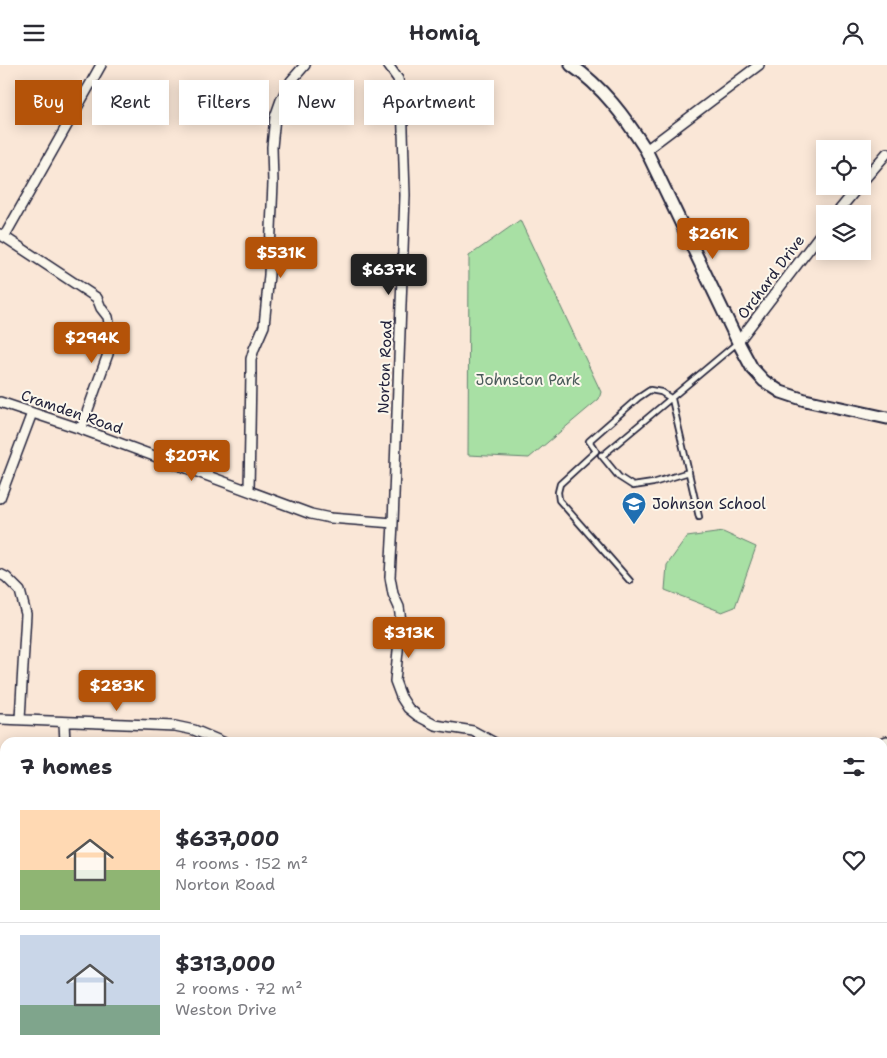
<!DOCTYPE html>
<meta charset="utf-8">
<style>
body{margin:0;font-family:"Shantell Sans",sans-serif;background:#f7f7f7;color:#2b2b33;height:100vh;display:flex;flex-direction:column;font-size:19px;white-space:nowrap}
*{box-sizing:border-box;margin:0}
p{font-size:16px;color:#7c7c81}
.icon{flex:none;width:28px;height:28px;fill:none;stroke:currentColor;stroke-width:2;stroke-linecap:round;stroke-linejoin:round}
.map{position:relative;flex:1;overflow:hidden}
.drawer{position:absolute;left:0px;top:672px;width:888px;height:321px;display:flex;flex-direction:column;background:#fff;border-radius:15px 15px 0 0;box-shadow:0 2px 12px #0003}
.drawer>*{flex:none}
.top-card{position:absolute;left:15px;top:15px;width:500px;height:45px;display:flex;gap:10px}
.buttons{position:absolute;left:816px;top:75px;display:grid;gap:10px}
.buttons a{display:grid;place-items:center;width:55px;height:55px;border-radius:0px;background:#fff;box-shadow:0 2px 12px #0003;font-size:25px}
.price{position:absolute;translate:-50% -42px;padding:0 11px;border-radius:5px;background:#b45309;color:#fff;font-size:16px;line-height:32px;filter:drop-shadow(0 1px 2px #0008)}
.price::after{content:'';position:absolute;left:50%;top:30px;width:15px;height:11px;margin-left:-8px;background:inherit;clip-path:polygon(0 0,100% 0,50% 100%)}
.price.current{background:#222;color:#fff}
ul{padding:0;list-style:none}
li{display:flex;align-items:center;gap:15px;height:125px;padding:0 20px}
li+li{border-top:1px solid #e1e1e2}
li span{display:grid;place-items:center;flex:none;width:140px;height:100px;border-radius:0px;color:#555}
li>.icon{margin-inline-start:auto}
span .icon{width:60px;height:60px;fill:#fffc;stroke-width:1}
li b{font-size:21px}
h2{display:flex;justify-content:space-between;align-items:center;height:60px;padding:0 20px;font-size:21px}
.chip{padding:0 18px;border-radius:0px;background:#fff;box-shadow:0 2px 12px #0003;font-size:18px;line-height:45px}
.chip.current{background:#b45309;color:#fff}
header{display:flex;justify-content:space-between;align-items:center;height:65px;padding:0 20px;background:#fff;font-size:22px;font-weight:600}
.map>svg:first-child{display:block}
.green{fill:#a8e0a4;stroke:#658170}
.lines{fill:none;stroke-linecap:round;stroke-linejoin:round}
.service-casing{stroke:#22223b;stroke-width:8}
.minor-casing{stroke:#22223b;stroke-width:12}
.tertiary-casing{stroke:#22223b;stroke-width:15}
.service{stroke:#fbf7ec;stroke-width:4.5}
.minor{stroke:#fbf7ec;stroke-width:9}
.tertiary{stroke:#fbf7ec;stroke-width:11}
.labels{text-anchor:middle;stroke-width:4;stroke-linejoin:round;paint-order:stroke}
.street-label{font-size:15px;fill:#22223b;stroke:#fbf7ec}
.park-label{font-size:15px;fill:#4a5b5a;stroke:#fbf7ec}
.poi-label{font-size:15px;fill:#22223b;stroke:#fbf7ec;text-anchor:start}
</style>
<header><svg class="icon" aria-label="menu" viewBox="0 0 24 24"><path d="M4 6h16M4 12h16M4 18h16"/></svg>Homiq<svg class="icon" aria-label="person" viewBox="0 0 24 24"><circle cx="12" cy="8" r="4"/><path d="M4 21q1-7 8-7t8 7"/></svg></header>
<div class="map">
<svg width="887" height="993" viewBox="0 0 887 993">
<rect width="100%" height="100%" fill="#fae7d7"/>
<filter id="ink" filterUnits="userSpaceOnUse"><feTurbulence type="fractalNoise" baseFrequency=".02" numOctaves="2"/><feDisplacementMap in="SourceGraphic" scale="10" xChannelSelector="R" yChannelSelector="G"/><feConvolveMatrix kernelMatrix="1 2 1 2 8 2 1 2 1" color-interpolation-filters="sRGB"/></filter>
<g filter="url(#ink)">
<path class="green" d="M520,155L601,327L599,334L529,393L468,390L469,191Z
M723,467L756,482L735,542L722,547L665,525L667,500L687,472Z"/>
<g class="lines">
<defs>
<path id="service" d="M601,390L619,412L633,421L653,418L689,407
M602,391L737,278
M630,516L559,435L558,427L560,419L596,386L589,376L638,333L650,325L661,327L672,334L699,452
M538,989L539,993"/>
<path id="minor" d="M388,0L398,14L402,34L405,130L393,458L390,512L393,529L399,542L401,556L395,616L401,632L408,643L418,651L435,660L473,666L495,678
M646,85L759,0
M862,117L887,88
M836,149L859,121
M0,169L97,233L101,243L108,252L111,271L108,289L81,364
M4,172L101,0
M738,277L825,163
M0,337L81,364L311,449L330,453L393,458
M249,425L251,308V294L254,284L264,261L269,210L273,118L272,82L275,52L281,35L291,16L305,0
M0,433L32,348
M0,509L6,512L20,526L26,549L20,654
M0,654L175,661L194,665L225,678
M64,657L65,678
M881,678L887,676
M0,943L5,948
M56,989L63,993
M317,989L318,993
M464,989V993"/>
<path id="tertiary" d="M571,0C603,22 625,52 646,85L738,277L752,303L764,316L781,327L805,335L887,353
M882,966L887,964
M796,993L810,989"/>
</defs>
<use href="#service" class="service-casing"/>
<use href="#minor" class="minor-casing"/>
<use href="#tertiary" class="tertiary-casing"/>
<use href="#service" class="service"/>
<use href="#minor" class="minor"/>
<use href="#tertiary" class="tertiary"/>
</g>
</g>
<defs>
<symbol id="school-pin" viewBox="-11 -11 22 30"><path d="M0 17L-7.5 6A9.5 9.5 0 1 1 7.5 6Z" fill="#1f6fb2" stroke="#fbf7ec"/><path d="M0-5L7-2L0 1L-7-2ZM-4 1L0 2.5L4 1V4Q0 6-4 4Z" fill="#fff"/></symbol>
</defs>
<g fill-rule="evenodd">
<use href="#school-pin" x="620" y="425" width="28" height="38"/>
</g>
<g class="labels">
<g class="street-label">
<text transform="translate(771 212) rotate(-53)" y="5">Orchard Drive</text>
<text transform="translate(385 302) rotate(-88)" y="5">Norton Road</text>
<text transform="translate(72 347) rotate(19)" y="5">Cramden Road</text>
</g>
<g class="park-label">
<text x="528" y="320">Johnston Park</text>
</g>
<g class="poi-label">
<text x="652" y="444">Johnson School</text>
</g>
</g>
</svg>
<div class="buttons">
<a><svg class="icon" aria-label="locate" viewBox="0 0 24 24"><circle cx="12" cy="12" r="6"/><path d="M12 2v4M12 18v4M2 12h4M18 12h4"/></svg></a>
<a><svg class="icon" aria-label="layers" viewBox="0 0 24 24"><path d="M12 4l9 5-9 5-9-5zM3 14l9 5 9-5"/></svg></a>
</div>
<b class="price" style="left:713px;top:195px">$261K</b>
<b class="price" style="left:281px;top:214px">$531K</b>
<b class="price current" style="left:389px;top:231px">$637K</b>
<b class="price" style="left:92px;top:299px">$294K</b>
<b class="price" style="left:192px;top:417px">$207K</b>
<b class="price" style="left:409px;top:594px">$313K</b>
<b class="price" style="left:117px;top:647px">$283K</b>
<div class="top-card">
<a class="chip current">Buy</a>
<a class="chip">Rent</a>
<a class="chip">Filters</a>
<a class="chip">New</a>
<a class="chip">Apartment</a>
</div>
<section class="drawer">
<h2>7 homes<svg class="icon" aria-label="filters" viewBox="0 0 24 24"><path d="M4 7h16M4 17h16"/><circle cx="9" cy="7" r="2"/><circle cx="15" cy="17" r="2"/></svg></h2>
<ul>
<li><span style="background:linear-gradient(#ffd9b3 60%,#8fb573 0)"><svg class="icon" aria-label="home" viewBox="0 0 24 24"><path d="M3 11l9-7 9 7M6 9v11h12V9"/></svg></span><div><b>$637,000</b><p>4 rooms · 152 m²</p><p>Norton Road</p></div><svg class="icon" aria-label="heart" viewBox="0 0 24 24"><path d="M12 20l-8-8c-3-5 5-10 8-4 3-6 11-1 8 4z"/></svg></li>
<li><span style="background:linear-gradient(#c9d6e8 70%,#7fa58c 0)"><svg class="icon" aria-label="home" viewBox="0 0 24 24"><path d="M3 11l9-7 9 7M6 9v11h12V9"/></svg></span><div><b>$313,000</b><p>2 rooms · 72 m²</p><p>Weston Drive</p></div><svg class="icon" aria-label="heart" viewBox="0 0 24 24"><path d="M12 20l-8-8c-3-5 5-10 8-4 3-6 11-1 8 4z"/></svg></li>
</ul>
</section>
</div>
